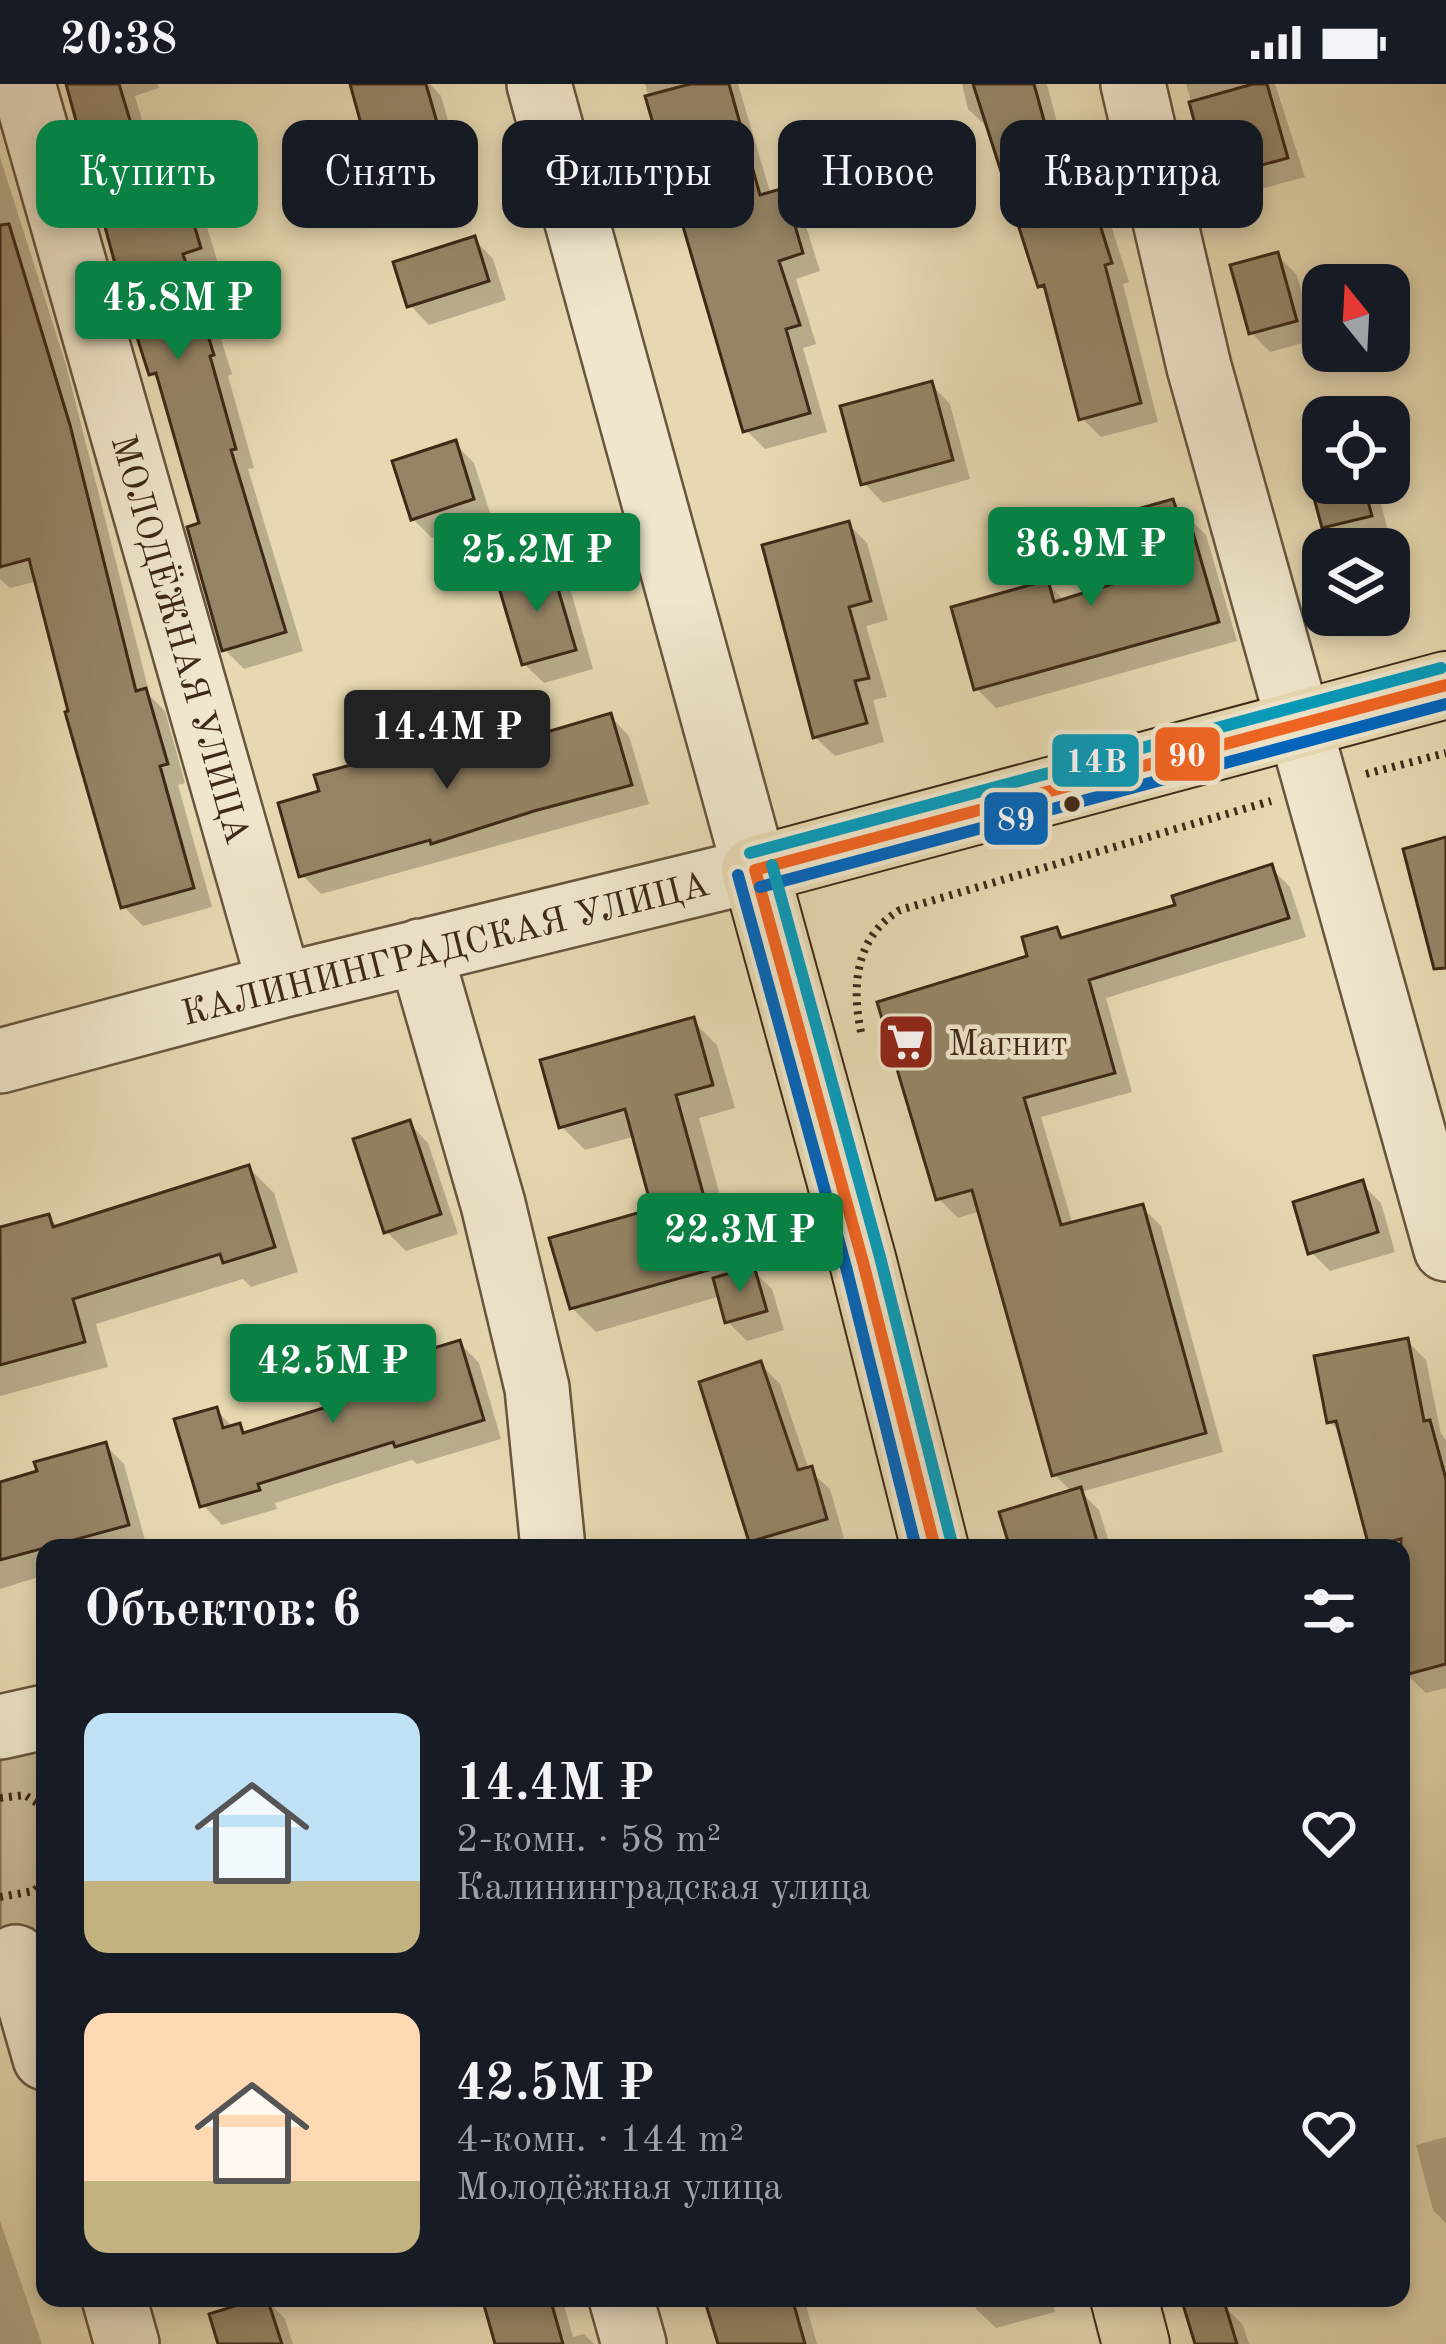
<!DOCTYPE html>
<html lang="ru">
<meta charset="utf-8">
<style>
body{margin:0;font-family:"Old Standard TT",serif;background:#20242c;color:#f1f3f6;height:100vh;display:flex;flex-direction:column;font-size:45px;white-space:nowrap}
*{box-sizing:border-box;margin:0}
p{font-size:39px;color:#9ea1a6}
.icon{flex:none;width:66px;height:66px;fill:none;stroke:currentColor;stroke-width:2;stroke-linecap:round;stroke-linejoin:round}
.map{position:relative;flex:1;overflow:hidden}
.sheet{position:absolute;left:36px;top:1455px;width:1374px;height:768px;display:flex;flex-direction:column;background:#171b24;border-radius:24px;box-shadow:0 6px 18px #0003}
.sheet>*{flex:none}
.guide{position:absolute;left:36px;top:36px;width:1374px;height:108px;display:flex;gap:24px}
.needle{width:78px;rotate:342deg}
.buttons{position:absolute;left:1302px;top:180px;display:grid;gap:24px}
.buttons a{display:grid;place-items:center;width:108px;height:108px;border-radius:24px;background:#171b24;box-shadow:0 6px 18px #0003;font-size:60px}
.price{position:absolute;translate:-50% -102px;padding:0 27px;border-radius:12px;background:#0b8043;color:#fff;font-size:39px;line-height:78px;filter:drop-shadow(0 3px 6px #0008)}
.price::after{content:'';position:absolute;left:50%;top:72px;width:36px;height:27px;margin-left:-18px;background:inherit;clip-path:polygon(0 0,100% 0,50% 100%)}
.price.active{background:#222;color:#fff}
ul{padding:0;list-style:none}
li{display:flex;align-items:center;gap:36px;height:300px;padding:0 48px}
li span{display:grid;place-items:center;flex:none;width:336px;height:240px;border-radius:24px;color:#555}
li>.icon{margin-inline-start:auto}
span .icon{width:144px;height:144px;fill:#fffc;stroke-width:1}
li b{font-size:51px}
h2{display:flex;justify-content:space-between;align-items:center;height:144px;padding:0 48px;font-size:51px}
.chip{padding:0 42px;border-radius:24px;background:#171b24;box-shadow:0 6px 18px #0003;font-size:42px;line-height:108px}
.chip.active{background:#0b8043;color:#fff}
.status{display:flex;justify-content:space-between;align-items:center;height:84px;padding:0 60px;background:#171b24;direction:ltr}
.status svg{height:33px;fill:currentColor}
.map>svg:first-child{display:block}
.green{fill:#c9bb97;stroke:#847257;stroke-width:3}
.shadow{fill:#0003}
.building{fill:#958567;stroke:#3e2917;stroke-width:3}
.lines{fill:none;stroke-linecap:round;stroke-linejoin:round}
.minor-casing{stroke:#68553e;stroke-width:68}
.major-casing{stroke:#3e2917;stroke-width:70}
.path{stroke:#3e2917;stroke-width:8;stroke-dasharray:3 6;stroke-linecap:butt}
.minor{stroke:#efe6cc;stroke-width:63}
.major{stroke:#e6d9b1;stroke-width:66}
.bus-1-casing{stroke:#efe6cc;stroke-width:21}
.bus-2-casing{stroke:#efe6cc;stroke-width:21}
.bus-3-casing{stroke:#efe6cc;stroke-width:21}
.bus-1{stroke:#f26522;stroke-width:12}
.bus-2{stroke:#0065bd;stroke-width:12}
.bus-3{stroke:#069cbc;stroke-width:12}
.bus-dot{fill:#3e2917;stroke:#efe6cc;stroke-width:4.5}
.labels{text-anchor:middle;stroke-width:9;stroke-linejoin:round;paint-order:stroke}
.street-label{font-size:36px;fill:#3e2917;stroke:#efe6cc}
.poi-label{font-size:36px;fill:#3e2917;stroke:#efe6cc;text-anchor:start}
.line-badge{stroke:#efe6cc;stroke-width:4.5}
.badge-label{font-size:33px;text-anchor:middle;font-weight:bold;fill:#fff}
</style>
<div class="status"><b>20:38</b><svg viewBox="0 0 49 12"><path d="M0 12V9h3v3zM5 12V6h3v6zM10 12V3h3v9zM15 12V0h3v12zM26 1h20v11H26zM47 4h2v5h-2z"/></svg></div>
<div class="map">
<svg width="1446" height="2260" viewBox="0 0 1446 2260">
<rect width="100%" height="100%" fill="#e6d9b1"/>
<filter id="stains"><feTurbulence type="fractalNoise" baseFrequency=".00167" numOctaves="4"/><feColorMatrix values="0 0 0 0 .2 0 0 0 0 .09 0 0 0 0 .02 0 0 0 .5 -.17"/></filter>
<radialGradient id="worn" r=".72"><stop offset=".6" stop-color="#630" stop-opacity="0"/><stop offset="1" stop-color="#630" stop-opacity=".3"/></radialGradient>
<path class="green" d="M45,1660V1854L0,1855V1669Z"/>
<path class="shadow" d="M69,0H158L159,4L135,12L166,119L185,113L204,133L219,183L200,189L232,290L228,292L254,384L248,385L303,567L244,585L225,566L202,441L163,300L152,290Z
M353,0H430L441,12L461,82L395,101L376,81Z
M645,0H738L771,111L783,107L801,126L820,187L796,195L816,260L803,264L827,348L765,365L746,346Z
M962,0H1047L1063,61L1072,59L1091,78L1129,198L1123,200L1158,338L1101,353L1082,334L1050,211L1041,202L988,44L968,25Z
M1186,0H1275L1305,93L1232,113L1213,93Z
M0,73L66,281L150,612L165,627L185,699L178,701L212,823L143,842L124,823L38,497L10,504L0,495Z
M474,155L493,175L506,216L429,241L410,221Z
M1277,171L1297,191L1314,256L1270,268L1251,248Z
M931,300L950,320L970,395L883,419L864,399Z
M1323,348V399H1376L1389,451L1344,462L1324,443L1302,353Z
M455,360L474,379L492,435L432,454L413,435Z
M1172,418L1206,451L1237,557L996,624L977,605L1047,500L1065,517L1152,491Z
M848,440L867,459L888,536L866,542L887,613L873,616L884,658L835,672L815,653Z
M551,484L570,504L593,585L544,599L524,580Z
M610,632L629,652L649,720L321,810L302,791L405,669L445,651L466,675Z
M1271,784L1290,803L1306,853L1106,914L1132,1008L1041,1033L1073,1141L1142,1123L1161,1142L1223,1368L1081,1408L1099,1426L1111,1464H1013L1073,1409L1055,1391L981,1127L958,1134L939,1115L1031,874L1056,846L1066,856L1179,823Z
M693,937L717,961L735,1024L699,1034L741,1189L753,1186L772,1205L784,1246L747,1257L728,1238L721,1212L596,1248L572,1224L656,1127L636,1052L585,1066L561,1042Z
M409,1039L428,1059L458,1150L406,1167L386,1147Z
M249,1084L274,1109L298,1188L251,1203L243,1195L96,1240L108,1283L0,1312V1146L48,1133L59,1144Z
M1362,1100L1381,1119L1395,1168L1330,1187L1311,1168Z
M1407,1257L1426,1276L1441,1350L1446,1356V1604L1426,1609L1406,1590L1401,1570V1464H1373L1342,1350L1330,1338Z
M460,1259L479,1279L501,1355L417,1380L412,1376L275,1419L277,1425L222,1441L203,1421L216,1326L234,1344L239,1343L247,1351L382,1309Z
M761,1281L780,1300L809,1386L830,1405L844,1454L810,1464H759L751,1456Z
M105,1361L124,1380L146,1460L130,1464H45V1491L0,1505V1400L40,1389Z
M1446,2053V2139L1433,2126L1416,2061Z
M0,2137L42,2260H0Z
M486,2214H562L573,2253L584,2250L594,2260H500Z
M707,2214H804L817,2260H721Z
M973,2214H1051L1055,2228L996,2244L976,2225Z
M266,2215L285,2235L293,2260H222Z
M1224,2222L1243,2241L1249,2260H1199Z"/>
<path class="building" d="M66,0H119L155,119L185,110L201,164L183,170L214,271L210,272L236,365L231,366L286,548L222,567L187,443L199,439L156,289L149,291L123,209Z
M350,0H426L444,63L373,83Z
M690,0H729L760,111L784,104L803,169L779,177L800,241L786,245L810,329L743,348L645,12Z
M973,0H1034L1051,62L1073,55L1112,179L1105,181L1141,319L1079,336L1044,201L1038,203Z
M1253,0H1267L1288,74L1210,95L1189,18Z
M9,140L70,341L136,607L146,604L168,680L160,682L194,804L121,824L65,628L68,627L29,475L0,483V141Z
M475,152L489,197L407,223L393,178Z
M1278,168L1297,237L1249,250L1230,181Z
M932,297L953,376L861,401L840,322Z
M456,356L474,415L411,436L392,377Z
M1310,399H1363L1372,432L1322,444Z
M1173,415L1178,430L1187,428L1219,538L974,606L951,523L1048,496L1054,518L1148,489L1130,427Z
M849,437L871,517L849,523L869,594L855,597L867,639L813,654L762,461Z
M551,481L576,566L522,581L497,497Z
M611,629L632,701L534,727L431,760L430,756L299,793L278,719L319,707L314,691L402,667L400,662L446,647L455,675Z
M1446,753V884L1434,885L1403,765Z
M1272,780L1289,834L1089,896L1115,989L1024,1014L1061,1141L1143,1120L1206,1349L1052,1392L972,1106L936,1116L877,918L1027,872L1022,853L1057,843L1061,854L1175,821L1172,812Z
M694,933L713,1001L676,1011L723,1182L570,1225L549,1154L652,1125L625,1025L559,1044L540,976Z
M410,1036L441,1130L384,1149L353,1055Z
M249,1081L275,1163L223,1179L220,1170L73,1215L85,1258L0,1281V1143L49,1130L53,1143Z
M1363,1096L1378,1148L1308,1170L1293,1118Z
M754,1182L767,1227L725,1239L713,1194Z
M1408,1254L1424,1337L1430,1336L1446,1395V1580L1401,1592V1455L1369,1463L1336,1337L1327,1339L1314,1272Z
M460,1256L484,1336L395,1363L393,1358L258,1400L260,1406L200,1423L174,1335L217,1323L223,1344L240,1339L243,1349L378,1307L371,1283Z
M761,1277L798,1386L812,1382L827,1435L749,1458L699,1298Z
M106,1358L129,1441L0,1476V1398L37,1387L34,1378Z
M1081,1403L1099,1464H1010L999,1428Z
M260,2214H267L282,2260H218L209,2230Z
M482,2214H550L563,2260H495Z
M704,2214H792L805,2260H718Z
M1181,2214H1223L1237,2260H1195Z"/>
<g class="lines">
<defs>
<path id="minor" d="M23,0L280,902
M1133,0L1199,283L1446,1165
M420,867L493,1120L537,1304L553,1464
M0,977L280,902L755,786L539,0
M0,1643L45,1633
M16,1873L45,1974
M114,2214L127,2260
M621,2214L634,2260"/>
<path id="major" d="M935,1464L863,1178L755,786L1446,601
M1124,2214L1136,2260"/>
</defs>
<use href="#minor" class="minor-casing"/>
<use href="#major" class="major-casing"/>
<path class="path" d="M1366,690L1446,669
M861,948C851,901 856,852 900,826L1271,717
M0,1714L25,1711L45,1724
M0,1813L34,1807L45,1796"/>
<use href="#minor" class="minor"/>
<use href="#major" class="major"/>
<defs>
<path id="bus-1" d="M755,786L1446,601
M755,786L863,1178L935,1464"/>
<path id="bus-2" d="M738,791L846,1183L916,1464
M760,803L1446,620"/>
<path id="bus-3" d="M750,769L1441,584
M772,781L880,1173L952,1460"/>
</defs>
<use href="#bus-1" class="bus-1-casing"/>
<use href="#bus-2" class="bus-2-casing"/>
<use href="#bus-3" class="bus-3-casing"/>
<use href="#bus-1" class="bus-1"/>
<use href="#bus-2" class="bus-2"/>
<use href="#bus-3" class="bus-3"/>
</g>
<defs>
<symbol id="supermarket-square" viewBox="-11 -11 22 22"><rect x="-9" y="-9" width="18" height="18" rx="4" fill="#8f2418" stroke="#efe6cc"/><path d="M-6-5.5h2.5l.6 2H6L4.5 2H-2.5L-4.4-4H-6ZM-1.5 3.2a1.3 1.3 0 1 0 .1 0ZM3 3.2a1.3 1.3 0 1 0 .1 0Z" fill="#fff"/></symbol>
</defs>
<g fill-rule="evenodd">
<use href="#supermarket-square" x="873" y="925" width="66" height="66"/>
</g>
<circle class="bus-dot" cx="1072" cy="720" r="10"/>
<g class="labels">
<g class="street-label">
<text transform="translate(182 555) rotate(74)" y="13">МОЛОДЁЖНАЯ УЛИЦА</text>
<text transform="translate(445 863) rotate(-14)" y="13">КАЛИНИНГРАДСКАЯ УЛИЦА</text>
</g>
<g class="poi-label">
<text x="948" y="971">Магнит</text>
</g>
</g>
<g class="line-badge">
<rect x="1153" y="641" width="69" height="58" rx="12" fill="#f26522"/>
<rect x="1050" y="648" width="91" height="57" rx="12" fill="#069cbc"/>
<rect x="982" y="706" width="68" height="57" rx="12" fill="#0065bd"/>
</g>
<g class="badge-label">
<text x="1187" y="682">90</text>
<text x="1096" y="688">14В</text>
<text x="1016" y="746">89</text>
</g>
<rect width="100%" height="100%" filter="url(#stains)"/>
<rect width="100%" height="100%" fill="url(#worn)"/>
</svg>
<div class="buttons">
<a><svg class="needle" viewBox="-14 -14 28 28"><path d="M0-13l5 13h-10z" fill="#e53935"/><path d="M0 13l5-13h-10z" fill="#9ea1a6"/></svg></a>
<a><svg class="icon" aria-label="locate" viewBox="0 0 24 24"><circle cx="12" cy="12" r="6"/><path d="M12 2v4M12 18v4M2 12h4M18 12h4"/></svg></a>
<a><svg class="icon" aria-label="layers" viewBox="0 0 24 24"><path d="M12 4l9 5-9 5-9-5zM3 14l9 5 9-5"/></svg></a>
</div>
<b class="price" style="left:178px;top:279px">45.8M ₽</b>
<b class="price" style="left:1091px;top:525px">36.9M ₽</b>
<b class="price" style="left:537px;top:531px">25.2M ₽</b>
<b class="price active" style="left:447px;top:708px">14.4M ₽</b>
<b class="price" style="left:740px;top:1211px">22.3M ₽</b>
<b class="price" style="left:333px;top:1342px">42.5M ₽</b>
<div class="guide">
<a class="chip active">Купить</a>
<a class="chip">Снять</a>
<a class="chip">Фильтры</a>
<a class="chip">Новое</a>
<a class="chip">Квартира</a>
</div>
<section class="sheet">
<h2>Объектов: 6<svg class="icon" aria-label="filters" viewBox="0 0 24 24"><path d="M4 7h16M4 17h16"/><circle cx="9" cy="7" r="2"/><circle cx="15" cy="17" r="2"/></svg></h2>
<ul>
<li><span style="background:linear-gradient(#bfe0f5 70%,#c2b280 0)"><svg class="icon" aria-label="home" viewBox="0 0 24 24"><path d="M3 11l9-7 9 7M6 9v11h12V9"/></svg></span><div><b>14.4M ₽</b><p>2-комн. · 58 m²</p><p>Калининградская улица</p></div><svg class="icon" aria-label="heart" viewBox="0 0 24 24"><path d="M12 20l-8-8c-3-5 5-10 8-4 3-6 11-1 8 4z"/></svg></li>
<li><span style="background:linear-gradient(#ffd9b3 70%,#c2b280 0)"><svg class="icon" aria-label="home" viewBox="0 0 24 24"><path d="M3 11l9-7 9 7M6 9v11h12V9"/></svg></span><div><b>42.5M ₽</b><p>4-комн. · 144 m²</p><p>Молодёжная улица</p></div><svg class="icon" aria-label="heart" viewBox="0 0 24 24"><path d="M12 20l-8-8c-3-5 5-10 8-4 3-6 11-1 8 4z"/></svg></li>
</ul>
</section>
</div>
